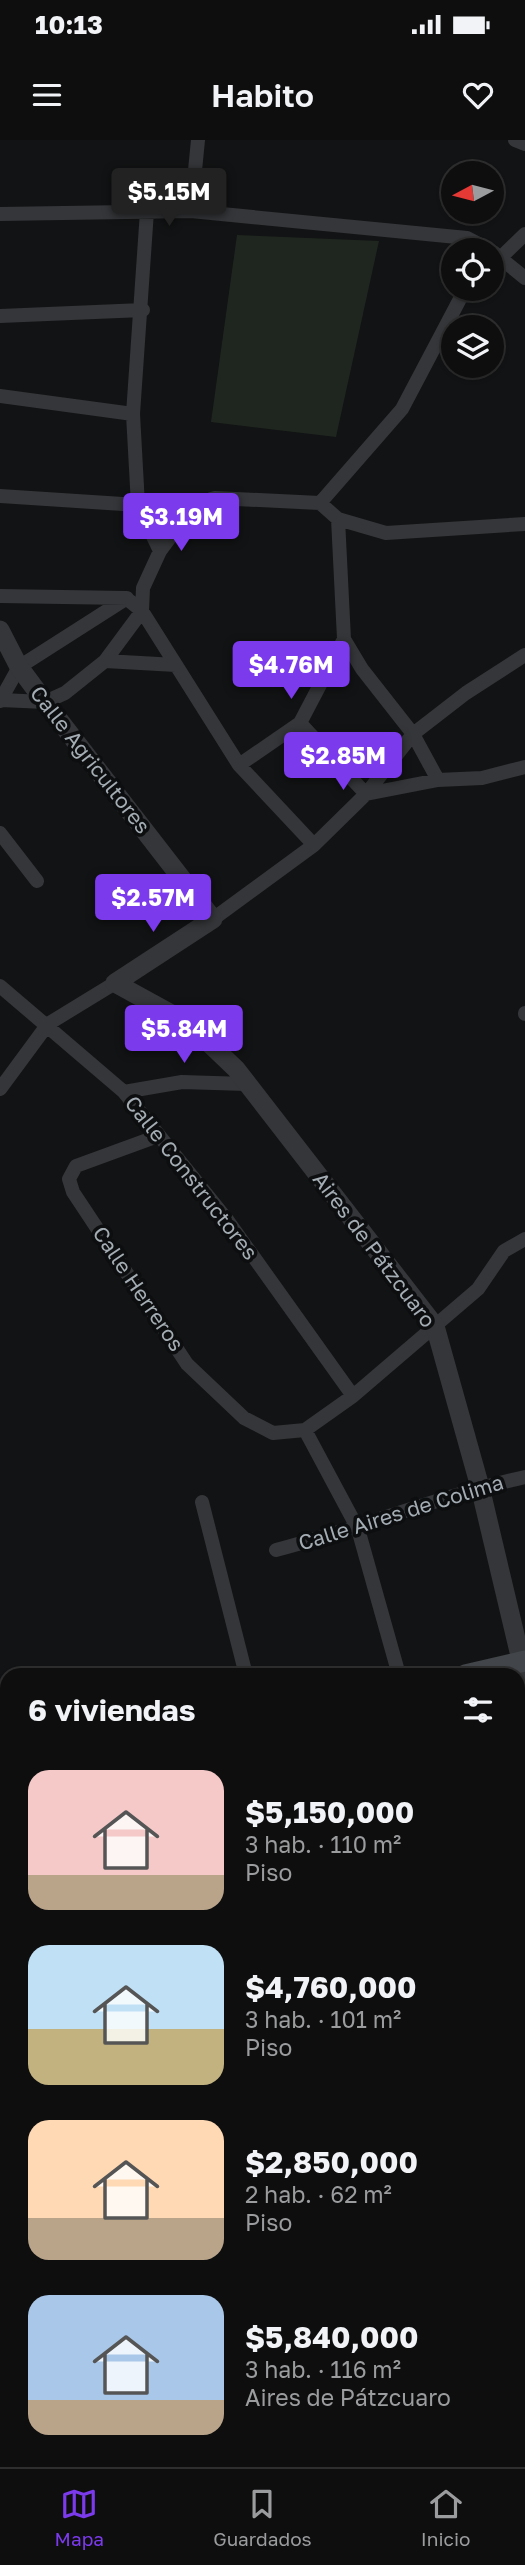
<!DOCTYPE html>
<html lang="es">
<meta charset="utf-8">
<style>
body{margin:0;font-family:"Golos Text",sans-serif;background:#171718;color:#f1f3f6;height:100vh;display:flex;flex-direction:column;font-size:26px;white-space:nowrap}
*{box-sizing:border-box;margin:0}
p{font-size:23px;color:#9b9c9e}
.icon{flex:none;width:38px;height:38px;fill:none;stroke:currentColor;stroke-width:2;stroke-linecap:round;stroke-linejoin:round}
.map{position:relative;flex:1;overflow:hidden}
.sheet{position:absolute;left:0px;top:1528px;width:525px;height:800px;display:flex;flex-direction:column;background:#0e0e0f;border-radius:21px 21px 0 0;box-shadow:0 2px 5px #0004,0 0 0 2px #2e2e2f}
.sheet>*{flex:none}
.needle{width:46px;rotate:263deg}
.fabs{position:absolute;left:441px;top:21px;display:grid;gap:14px}
.fabs a{display:grid;place-items:center;width:63px;height:63px;border-radius:50%;background:#0e0e0f;box-shadow:0 2px 5px #0004,0 0 0 2px #2e2e2f;font-size:35px}
.price{position:absolute;translate:-50% -60px;padding:0 16px;border-radius:7px;background:#7c3aed;color:#fff;font-size:23px;line-height:46px;filter:drop-shadow(0 2px 4px #0008)}
.price::after{content:'';position:absolute;left:50%;top:42px;width:21px;height:16px;margin-left:-10px;background:inherit;clip-path:polygon(0 0,100% 0,50% 100%)}
.price.active{background:#222;color:#fff}
ul{padding:0;list-style:none}
li{display:flex;align-items:center;gap:21px;height:175px;padding:0 28px}
li span{display:grid;place-items:center;flex:none;width:196px;height:140px;border-radius:21px;color:#555}
li>.icon{margin-inline-start:auto}
span .icon{width:84px;height:84px;fill:#fffc;stroke-width:1}
li b{font-size:30px}
h2{display:flex;justify-content:space-between;align-items:center;height:84px;padding:0 28px;font-size:30px}
.status{display:flex;justify-content:space-between;align-items:center;height:49px;padding:0 35px;background:#0e0e0f;direction:ltr}
.status svg{height:19px;fill:currentColor}
header{display:flex;justify-content:space-between;align-items:center;height:91px;padding:0 28px;background:#0e0e0f;font-size:32px;font-weight:600}
.tab-bar{display:flex;justify-content:space-around;align-items:center;height:98px;border-top:2px solid #2e2e2f;background:#0e0e0f;font-size:19px;color:#9b9c9e}
.tab-bar a{display:grid;justify-items:center;gap:4px}
.tab-bar .active{color:#7c3aed}
.map>svg:first-child{display:block}
.green{fill:#1f261f}
.lines{fill:none;stroke-linecap:round;stroke-linejoin:round}
.minor{stroke:#343639;stroke-width:14}
.tertiary{stroke:#343639;stroke-width:19}
.secondary{stroke:#424549;stroke-width:21}
.labels{text-anchor:middle;stroke-width:7;stroke-linejoin:round;paint-order:stroke}
.street-label{font-size:21px;fill:#a4adb4;stroke:#0d0e0f}
</style>
<div class="status"><b>10:13</b><svg viewBox="0 0 49 12"><path d="M0 12V9h3v3zM5 12V6h3v6zM10 12V3h3v9zM15 12V0h3v12zM26 1h20v11H26zM47 4h2v5h-2z"/></svg></div>
<header><svg class="icon" aria-label="menu" viewBox="0 0 24 24"><path d="M4 6h16M4 12h16M4 18h16"/></svg>Habito<svg class="icon" aria-label="heart" viewBox="0 0 24 24"><path d="M12 20l-8-8c-3-5 5-10 8-4 3-6 11-1 8 4z"/></svg></header>
<div class="map">
<svg width="525" height="2327" viewBox="0 0 525 2327">
<rect width="100%" height="100%" fill="#121314"/>
<path class="green" d="M237,95L379,101L336,297L211,282Z"/>
<g class="lines">
<path class="minor" d="M515,0L525,4
M147,71L133,274L138,365L160,411
M191,71L198,0
M0,74L191,71L467,98L490,110
M493,112L525,138
M492,126L525,94
M0,176L143,170
M0,256L133,274
M0,356L138,365L195,364L215,358L320,363L338,379L386,393L525,384
M320,363L402,269L461,157L469,149
M338,379L344,499L362,529L413,594L438,640
M0,456L126,458L142,471L239,625L314,705
M105,521L176,525
M1,560L45,562L65,553L105,521L142,471L143,448L160,411L195,364
M0,561L19,527L127,458
M300,583L366,654L413,594L466,553L525,515
M239,625L300,583L344,499
M0,693L37,741
M213,779L314,705L366,654L438,640L482,638L525,627
M0,846L124,952L228,1081L353,1256
M525,874V873
M0,949L48,884L115,843
M124,952L182,942L246,944
M158,996L76,1026L69,1039L73,1052L187,1224L244,1278L273,1293L305,1290L353,1256L478,1149L504,1111L525,1099
M305,1290L358,1389L399,1535
M202,1362L246,1535
M276,1410C360,1388 441,1356 525,1337
M0,1691L7,1692
M518,1715L525,1712
M518,1817H525
M0,1911L7,1912
M0,2015H7
M518,2064L525,2076
M518,2103L525,2097
M0,2225H7
M518,2292L525,2291
M46,2320V2327
M467,2320V2327
M0,2322L25,2320
M164,2327L167,2320"/>
<path class="tertiary" d="M0,490L19,527L45,562L213,779L115,843L188,883L236,929L435,1186L480,1347L525,1537"/>
<path class="secondary" d="M465,1535L525,1521
M0,1587H7"/>
</g>
<g class="labels">
<g class="street-label">
<text transform="translate(90 620) rotate(52)" y="7">Calle Agricultores</text>
<text transform="translate(191 1038) rotate(52)" y="7">Calle Constructores</text>
<text transform="translate(374 1110) rotate(53)" y="7">Aires de Pátzcuaro</text>
<text transform="translate(138 1149) rotate(56)" y="7">Calle Herreros</text>
<text transform="translate(401 1373) rotate(-17)" y="7">Calle Aires de Colima</text>
</g>
</g>
</svg>
<div class="fabs">
<a><svg class="needle" viewBox="-14 -14 28 28"><path d="M0-13l5 13h-10z" fill="#e53935"/><path d="M0 13l5-13h-10z" fill="#9b9c9e"/></svg></a>
<a><svg class="icon" aria-label="locate" viewBox="0 0 24 24"><circle cx="12" cy="12" r="6"/><path d="M12 2v4M12 18v4M2 12h4M18 12h4"/></svg></a>
<a><svg class="icon" aria-label="layers" viewBox="0 0 24 24"><path d="M12 4l9 5-9 5-9-5zM3 14l9 5 9-5"/></svg></a>
</div>
<b class="price active" style="left:169px;top:88px">$5.15M</b>
<b class="price" style="left:181px;top:413px">$3.19M</b>
<b class="price" style="left:291px;top:561px">$4.76M</b>
<b class="price" style="left:343px;top:652px">$2.85M</b>
<b class="price" style="left:153px;top:794px">$2.57M</b>
<b class="price" style="left:184px;top:925px">$5.84M</b>
<section class="sheet">
<h2>6 viviendas<svg class="icon" aria-label="filters" viewBox="0 0 24 24"><path d="M4 7h16M4 17h16"/><circle cx="9" cy="7" r="2"/><circle cx="15" cy="17" r="2"/></svg></h2>
<ul>
<li><span style="background:linear-gradient(#f6c9c9 75%,#b9a48a 0)"><svg class="icon" aria-label="home" viewBox="0 0 24 24"><path d="M3 11l9-7 9 7M6 9v11h12V9"/></svg></span><div><b>$5,150,000</b><p>3 hab. · 110 m²</p><p>Piso</p></div></li>
<li><span style="background:linear-gradient(#bfe0f5 60%,#c2b280 0)"><svg class="icon" aria-label="home" viewBox="0 0 24 24"><path d="M3 11l9-7 9 7M6 9v11h12V9"/></svg></span><div><b>$4,760,000</b><p>3 hab. · 101 m²</p><p>Piso</p></div></li>
<li><span style="background:linear-gradient(#ffd9b3 70%,#b9a48a 0)"><svg class="icon" aria-label="home" viewBox="0 0 24 24"><path d="M3 11l9-7 9 7M6 9v11h12V9"/></svg></span><div><b>$2,850,000</b><p>2 hab. · 62 m²</p><p>Piso</p></div></li>
<li><span style="background:linear-gradient(#a9c7e8 75%,#b9a48a 0)"><svg class="icon" aria-label="home" viewBox="0 0 24 24"><path d="M3 11l9-7 9 7M6 9v11h12V9"/></svg></span><div><b>$5,840,000</b><p>3 hab. · 116 m²</p><p>Aires de Pátzcuaro</p></div></li>
</ul>
</section>
</div>
<nav class="tab-bar">
<a class="active"><svg class="icon" aria-label="map" viewBox="0 0 24 24"><path d="M3 6l6-2 6 2 6-2v14l-6 2-6-2-6 2zM9 4v14M15 6v14"/></svg>Mapa</a>
<a><svg class="icon" aria-label="saved" viewBox="0 0 24 24"><path d="M7 4h10v16l-5-4-5 4z"/></svg>Guardados</a>
<a><svg class="icon" aria-label="home" viewBox="0 0 24 24"><path d="M3 11l9-7 9 7M6 9v11h12V9"/></svg>Inicio</a>
</nav>
